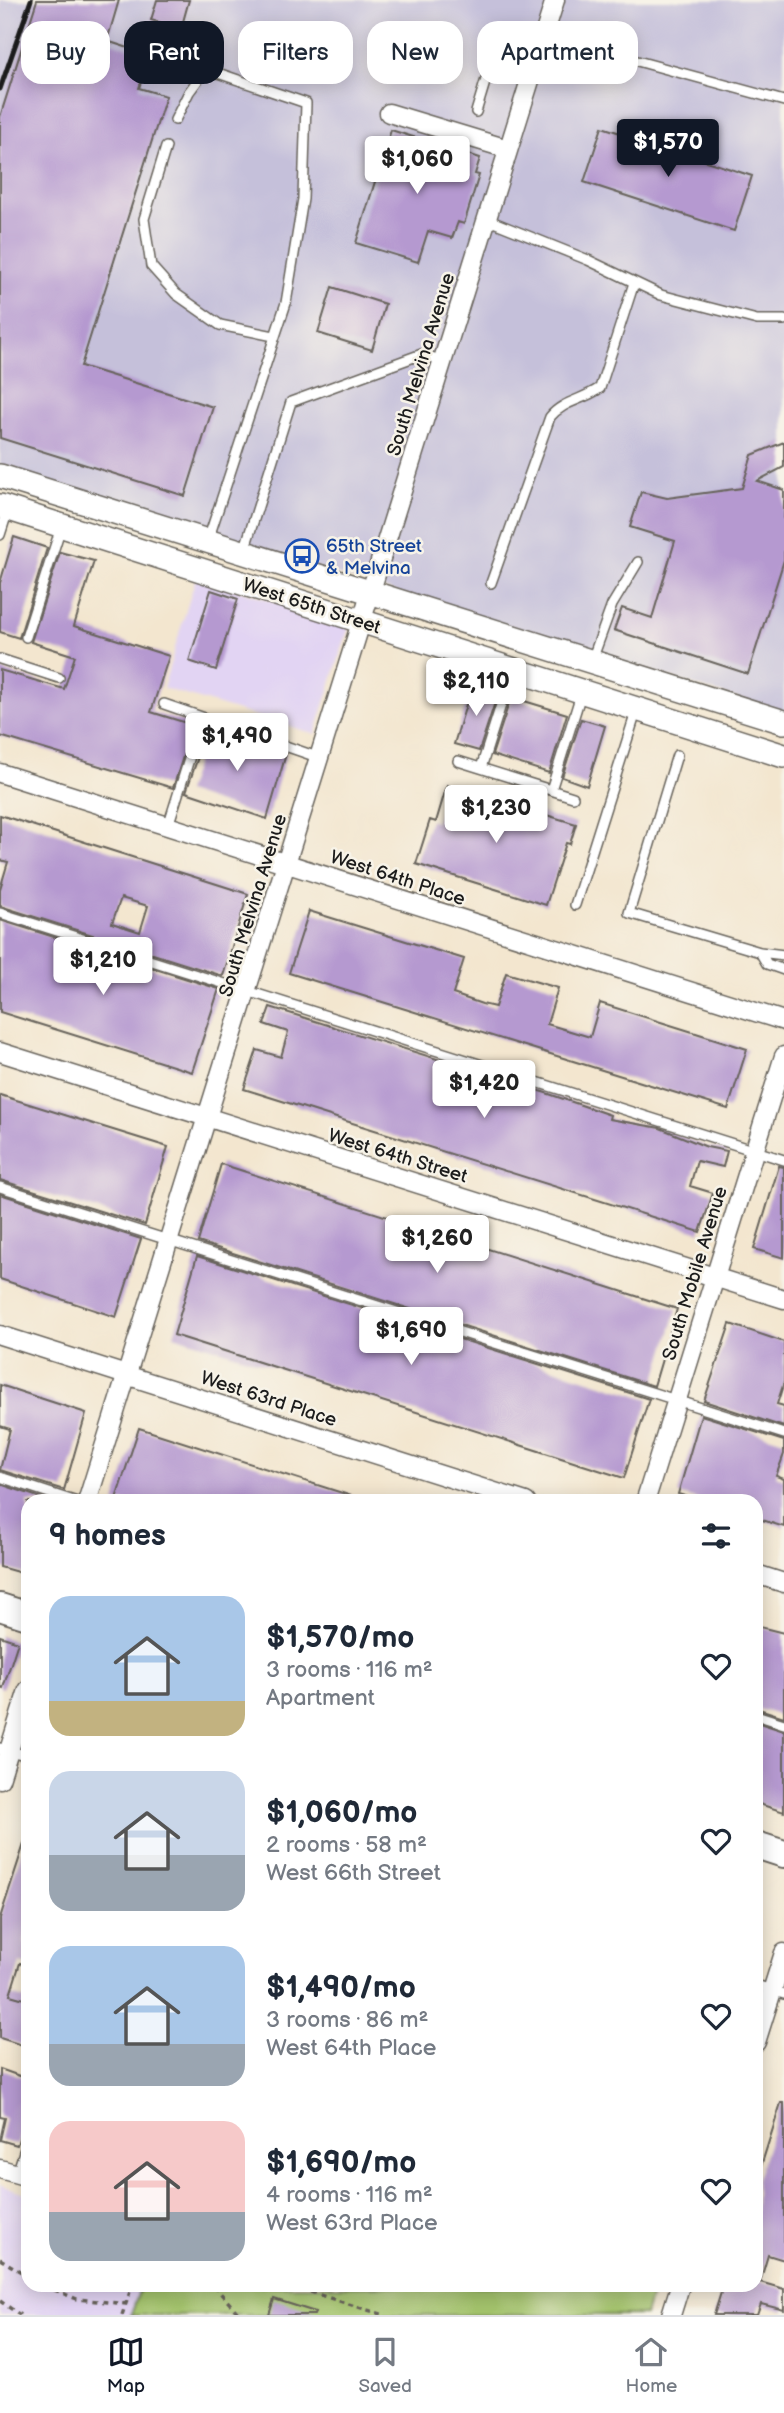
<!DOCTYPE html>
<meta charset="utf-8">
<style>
body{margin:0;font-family:"Balsamiq Sans",sans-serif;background:#f2f2f3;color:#1f2937;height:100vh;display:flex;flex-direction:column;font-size:26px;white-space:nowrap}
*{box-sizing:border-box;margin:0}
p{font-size:23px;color:#747a83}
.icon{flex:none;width:38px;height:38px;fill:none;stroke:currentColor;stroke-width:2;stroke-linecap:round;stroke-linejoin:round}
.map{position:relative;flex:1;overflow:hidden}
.side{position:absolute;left:21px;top:1494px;width:742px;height:798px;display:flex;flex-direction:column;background:#fff;border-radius:21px;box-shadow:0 4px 18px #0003}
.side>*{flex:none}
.hud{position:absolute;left:21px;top:21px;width:742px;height:63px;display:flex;gap:14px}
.price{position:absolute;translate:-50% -60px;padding:0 16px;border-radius:7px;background:#fff;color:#222;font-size:23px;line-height:46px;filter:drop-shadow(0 2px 4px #0008)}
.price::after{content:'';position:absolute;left:50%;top:42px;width:21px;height:16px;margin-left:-10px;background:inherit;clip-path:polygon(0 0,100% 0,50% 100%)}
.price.selected{background:#111827;color:#fff}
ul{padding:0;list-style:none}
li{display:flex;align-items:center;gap:21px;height:175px;padding:0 28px}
li span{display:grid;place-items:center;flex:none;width:196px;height:140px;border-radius:21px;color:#555}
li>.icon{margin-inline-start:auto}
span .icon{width:84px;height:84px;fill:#fffc;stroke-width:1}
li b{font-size:30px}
h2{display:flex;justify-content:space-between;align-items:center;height:84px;padding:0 28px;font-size:30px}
.pill{padding:0 24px;border-radius:21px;background:#fff;box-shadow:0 4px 18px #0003;font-size:24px;line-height:63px}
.pill.selected{background:#111827;color:#fff}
.dock{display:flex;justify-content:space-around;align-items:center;height:98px;border-top:2px solid #e0e1e3;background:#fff;font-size:19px;color:#747a83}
.dock a{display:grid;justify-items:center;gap:4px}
.dock .selected{color:#111827}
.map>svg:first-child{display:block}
.built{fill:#e2d4f3}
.industrial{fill:#c5c0da}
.green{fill:#a3c36c;stroke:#607044;stroke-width:2}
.building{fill:#b599d0;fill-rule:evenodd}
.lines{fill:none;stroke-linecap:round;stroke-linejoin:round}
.service-casing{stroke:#67635b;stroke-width:12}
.minor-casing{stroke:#67635b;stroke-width:21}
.tertiary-casing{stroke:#67635b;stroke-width:26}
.secondary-casing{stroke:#67635b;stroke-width:30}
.path{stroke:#67635b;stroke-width:3.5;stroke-dasharray:5 5;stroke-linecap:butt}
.service{stroke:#fff;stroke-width:9}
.minor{stroke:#fff;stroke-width:18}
.tertiary{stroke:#fff;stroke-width:23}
.secondary{stroke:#fff;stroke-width:26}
.rail{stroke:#1c1c1c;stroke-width:5}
.labels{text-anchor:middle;stroke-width:5;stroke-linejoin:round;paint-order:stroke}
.street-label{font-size:19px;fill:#1c1c1c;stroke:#f7f3e8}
.transit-label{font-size:19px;fill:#164399;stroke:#f7f3e8;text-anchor:start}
</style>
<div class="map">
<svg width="784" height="2315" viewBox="0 0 784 2315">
<rect width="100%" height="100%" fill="#f7f3e8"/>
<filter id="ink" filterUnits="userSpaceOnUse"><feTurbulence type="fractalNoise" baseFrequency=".0143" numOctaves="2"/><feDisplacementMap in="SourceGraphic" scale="14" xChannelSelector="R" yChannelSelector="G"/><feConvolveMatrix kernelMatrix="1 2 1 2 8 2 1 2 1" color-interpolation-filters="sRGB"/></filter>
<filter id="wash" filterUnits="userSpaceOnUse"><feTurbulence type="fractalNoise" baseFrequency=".00686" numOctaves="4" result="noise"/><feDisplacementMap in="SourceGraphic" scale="28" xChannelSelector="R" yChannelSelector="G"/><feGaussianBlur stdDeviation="1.57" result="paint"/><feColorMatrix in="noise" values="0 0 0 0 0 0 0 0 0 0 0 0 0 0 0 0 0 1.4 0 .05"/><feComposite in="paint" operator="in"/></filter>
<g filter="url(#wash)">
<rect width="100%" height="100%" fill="#f3e6cf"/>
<path class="built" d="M196,577L350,624L315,734L163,688Z
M0,2185L28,2194V2286H141L131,2315H0Z"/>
<path class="industrial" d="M0,0H784V713L0,469Z"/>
<path class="green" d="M141,2286H654L645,2315H131Z"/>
<g id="blocks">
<path class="building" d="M37,0H119L107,41L150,55L139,88L166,96L81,366L213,407L185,496L0,438V117Z
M157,0H189L181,29L151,20Z
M602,127L752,176L734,231L584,182Z
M391,130L480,158L475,174L479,175L464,224L458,222L452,238L428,231L418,262L356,243Z
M332,287L385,304L372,350L318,333Z
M784,442V467L757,481L784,490V560L748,674L614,630L622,608L652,618L675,541L630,527L641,492L667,498L742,488L752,455Z
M14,537L47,548L19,638L0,632V583Z
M60,552L94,561L74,626L169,656L151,712L193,725L173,788L0,736V670L64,689L75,656L31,642Z
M211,590L238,599L216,670L189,661Z
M472,685L498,693L479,751L454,744Z
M511,697L567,714L549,773L492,755Z
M581,719L605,726L587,786L562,777Z
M208,728L286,754L267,819L186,792Z
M447,785L576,824L570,844L566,843L546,905L416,864L430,820L436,822Z
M0,815L248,894L223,976L0,906V889L8,862L0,860ZM121,898L148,906L140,932L112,923Z
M309,911L464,959L453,994L482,1004L495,1007L506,973L558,988L547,1024L590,1037L600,1003L747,1049L728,1109L289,973Z
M0,920L219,989L192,1072L0,1012Z
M270,1007L546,1093L610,1115L609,1119L660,1128L707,1147L727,1151L723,1167L697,1161L690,1186L713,1193L700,1232L244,1089L257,1050L281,1057L288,1032L264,1024Z
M0,1095L168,1147L145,1225L0,1180Z
M221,1164L677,1309L654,1386L198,1242Z
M779,1166L784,1167V1258L754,1249Z
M0,1194L141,1239L116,1317L0,1279Z
M197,1256L649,1399L624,1478L174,1335Z
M730,1324L784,1342V1382L777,1404L784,1406V1427L704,1401Z
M0,1385L86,1413L64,1490L0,1470L10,1429L0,1426Z
M701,1415L784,1441V1454L776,1476L784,1479V1527L756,1518V1502H705L678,1494Z
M139,1428L358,1498V1502H115Z
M0,1484L53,1502H28V1575L0,1567Z
M756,1626L784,1633V1717L756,1708Z
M0,1636L18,1642L3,1688L0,1687Z
M756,1722L784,1731V1812L756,1803Z
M25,1841H28V1930L24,1943L28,1944V1965L20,1963L10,1995L28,2000V2047L0,2038V1918Z
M0,2069L28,2079V2109L17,2145L0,2140L5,2118L0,2117Z
M781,2103H784V2260L768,2255L760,2282L784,2289V2310L761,2304L757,2315H714L723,2286H756V2182Z
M274,2299L315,2312L314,2315H269Z"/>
</g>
</g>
<g filter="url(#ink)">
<use href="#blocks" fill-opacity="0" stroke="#67635b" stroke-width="2"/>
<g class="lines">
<defs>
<path id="service" d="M476,112L496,46L557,69L608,53L784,101
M175,120L189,92L206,69L306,103L303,199L286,303L208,540
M166,147L144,219L151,266L176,294L220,325L274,336
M486,219L588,260L661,295L757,320H784
M0,535L8,510
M244,551L291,402L422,354L443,361
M491,583L550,417C563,401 583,400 600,388L634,283
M26,637L61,527
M0,659L59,678
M592,660L612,605L638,562
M164,704L320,758
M677,755L629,913L760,952L784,955
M458,761L573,797
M481,768L512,670
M551,790L582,691
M168,826L202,718
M575,905L637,709
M0,913L784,1160
M760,952L767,964L784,970
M0,1187L784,1434
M0,1477L77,1502
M756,1715L784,1724
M0,1748L28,1756
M756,1985L784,1994
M17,2174L28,2139"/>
<path id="minor" d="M389,113L508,149
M0,773L784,1021
M0,1052L784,1299
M0,1335L526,1502
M87,1502L555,0
M645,1502L784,1056
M756,1574L784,1583
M0,1779L28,1690
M756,2042L784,1953
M0,2169L28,2177
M671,2315L680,2286"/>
<path id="tertiary" d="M0,476L784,722
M0,506L784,756"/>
<path id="secondary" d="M0,1607L28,1616
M756,1845L784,1854"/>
</defs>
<use href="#service" class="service-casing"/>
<use href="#minor" class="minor-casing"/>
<use href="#tertiary" class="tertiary-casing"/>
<use href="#secondary" class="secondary-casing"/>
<path class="path" d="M0,2259L28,2276
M45,2286L77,2299L126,2304
M214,2286L240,2315
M291,2286L384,2315
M0,2301L20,2315
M122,2315L132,2286"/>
<use href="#service" class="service"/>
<use href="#minor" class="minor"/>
<use href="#tertiary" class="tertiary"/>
<use href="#secondary" class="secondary"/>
<path class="rail" d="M0,89L31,0"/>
</g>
</g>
<defs>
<symbol id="bus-ring" viewBox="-11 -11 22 22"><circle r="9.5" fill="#f7f3e8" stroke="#1a4fb4" stroke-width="1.5"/><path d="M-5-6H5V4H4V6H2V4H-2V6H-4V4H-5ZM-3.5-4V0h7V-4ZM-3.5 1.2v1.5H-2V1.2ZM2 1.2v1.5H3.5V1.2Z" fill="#1a4fb4"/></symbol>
</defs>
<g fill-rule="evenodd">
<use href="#bus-ring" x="283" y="537" width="38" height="38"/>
</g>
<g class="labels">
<g class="street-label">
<text transform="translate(420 364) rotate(-73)" y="7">South Melvina Avenue</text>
<text transform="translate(312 605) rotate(18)" y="7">West 65th Street</text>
<text transform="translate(398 877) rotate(18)" y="7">West 64th Place</text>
<text transform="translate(252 905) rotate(-73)" y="7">South Melvina Avenue</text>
<text transform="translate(398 1155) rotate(17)" y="7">West 64th Street</text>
<text transform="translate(694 1273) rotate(-73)" y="7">South Mobile Avenue</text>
<text transform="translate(269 1398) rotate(18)" y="7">West 63rd Place</text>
</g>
<g class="transit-label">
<text x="326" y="552">65th Street<tspan x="326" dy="22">&amp; Melvina</tspan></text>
</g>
</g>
</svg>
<b class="price selected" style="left:668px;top:179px">$1,570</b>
<b class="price" style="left:417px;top:196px">$1,060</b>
<b class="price" style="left:476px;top:718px">$2,110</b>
<b class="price" style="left:237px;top:773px">$1,490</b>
<b class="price" style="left:496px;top:845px">$1,230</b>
<b class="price" style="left:103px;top:997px">$1,210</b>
<b class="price" style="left:484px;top:1120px">$1,420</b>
<b class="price" style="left:437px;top:1275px">$1,260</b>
<b class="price" style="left:411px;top:1367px">$1,690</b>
<div class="hud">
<a class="pill">Buy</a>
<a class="pill selected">Rent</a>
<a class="pill">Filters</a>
<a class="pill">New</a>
<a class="pill">Apartment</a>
</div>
<section class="side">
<h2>9 homes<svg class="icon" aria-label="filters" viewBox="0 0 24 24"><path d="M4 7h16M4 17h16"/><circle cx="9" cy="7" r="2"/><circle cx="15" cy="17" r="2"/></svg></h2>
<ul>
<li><span style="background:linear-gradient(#a9c7e8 75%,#c2b280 0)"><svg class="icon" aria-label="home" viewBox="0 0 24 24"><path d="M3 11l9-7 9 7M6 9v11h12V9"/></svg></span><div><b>$1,570/mo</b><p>3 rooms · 116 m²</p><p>Apartment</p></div><svg class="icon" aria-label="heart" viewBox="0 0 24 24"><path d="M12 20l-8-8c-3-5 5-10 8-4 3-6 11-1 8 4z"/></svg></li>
<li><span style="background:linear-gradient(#c9d6e8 60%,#9aa5b1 0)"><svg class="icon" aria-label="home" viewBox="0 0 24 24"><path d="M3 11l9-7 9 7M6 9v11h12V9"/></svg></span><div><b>$1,060/mo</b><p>2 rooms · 58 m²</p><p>West 66th Street</p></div><svg class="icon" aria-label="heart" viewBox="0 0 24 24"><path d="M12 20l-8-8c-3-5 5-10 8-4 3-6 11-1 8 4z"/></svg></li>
<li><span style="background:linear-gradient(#a9c7e8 70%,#9aa5b1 0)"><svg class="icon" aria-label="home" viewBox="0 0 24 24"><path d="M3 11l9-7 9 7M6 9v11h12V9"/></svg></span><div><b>$1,490/mo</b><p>3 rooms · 86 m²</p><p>West 64th Place</p></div><svg class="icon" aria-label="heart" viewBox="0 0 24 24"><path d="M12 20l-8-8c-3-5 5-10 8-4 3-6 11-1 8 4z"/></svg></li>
<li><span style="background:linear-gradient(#f6c9c9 65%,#9aa5b1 0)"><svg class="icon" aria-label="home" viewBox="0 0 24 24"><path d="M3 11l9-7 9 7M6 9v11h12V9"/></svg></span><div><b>$1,690/mo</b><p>4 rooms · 116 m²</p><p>West 63rd Place</p></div><svg class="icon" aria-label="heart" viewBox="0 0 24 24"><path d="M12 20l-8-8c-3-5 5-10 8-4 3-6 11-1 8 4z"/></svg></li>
</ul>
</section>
</div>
<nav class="dock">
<a class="selected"><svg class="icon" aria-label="map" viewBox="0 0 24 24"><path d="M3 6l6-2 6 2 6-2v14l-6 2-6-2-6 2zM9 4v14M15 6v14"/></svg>Map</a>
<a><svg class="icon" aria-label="saved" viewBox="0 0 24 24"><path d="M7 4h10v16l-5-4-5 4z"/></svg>Saved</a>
<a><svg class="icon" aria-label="home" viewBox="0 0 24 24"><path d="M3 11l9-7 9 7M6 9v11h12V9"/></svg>Home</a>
</nav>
